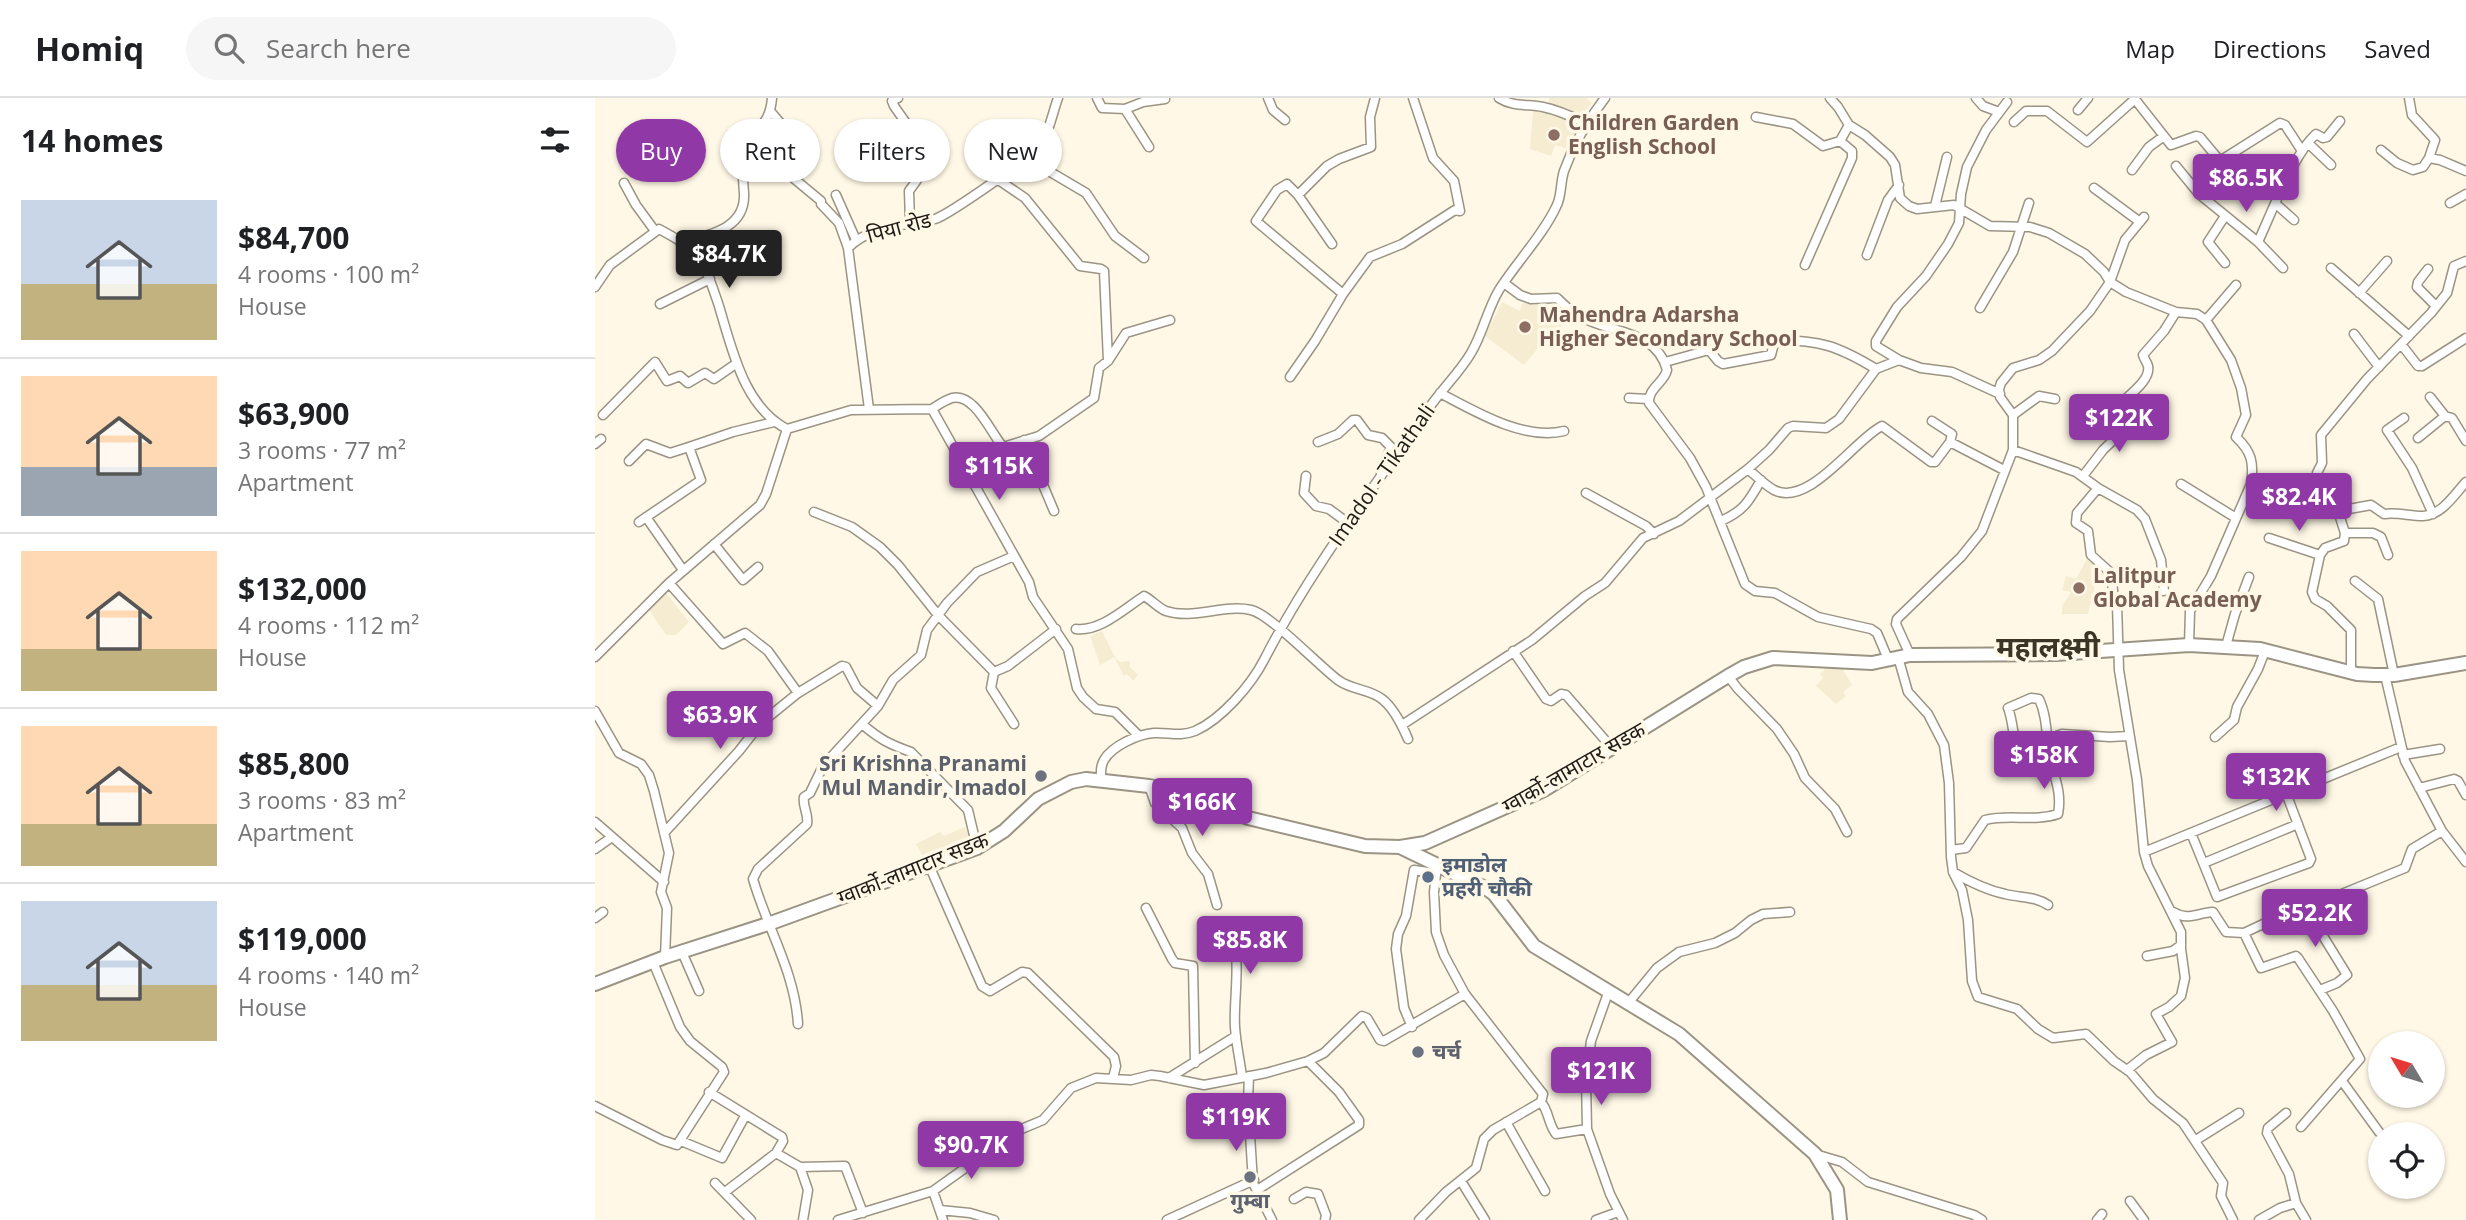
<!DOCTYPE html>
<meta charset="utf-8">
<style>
body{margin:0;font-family:"Open Sans","Noto Sans Devanagari",sans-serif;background:#f6f6f6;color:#202124;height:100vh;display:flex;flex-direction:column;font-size:26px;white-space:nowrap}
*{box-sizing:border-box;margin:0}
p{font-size:23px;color:#757577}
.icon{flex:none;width:38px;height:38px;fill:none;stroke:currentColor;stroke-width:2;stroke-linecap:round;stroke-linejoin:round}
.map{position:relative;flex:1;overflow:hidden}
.panel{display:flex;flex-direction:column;background:#fff;width:595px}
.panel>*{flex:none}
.hud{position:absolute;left:21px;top:21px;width:665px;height:63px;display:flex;gap:14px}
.needle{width:46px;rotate:308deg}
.buttons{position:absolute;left:1773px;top:933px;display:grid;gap:14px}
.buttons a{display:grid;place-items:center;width:77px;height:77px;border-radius:50%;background:#fff;box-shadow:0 2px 5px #0004;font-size:35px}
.price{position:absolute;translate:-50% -60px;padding:0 16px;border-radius:7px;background:#9039a6;color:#fff;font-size:23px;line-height:46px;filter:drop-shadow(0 2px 4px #0008)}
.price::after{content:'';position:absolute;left:50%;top:42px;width:21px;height:16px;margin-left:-10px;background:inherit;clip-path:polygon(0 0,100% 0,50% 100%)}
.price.active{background:#222;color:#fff}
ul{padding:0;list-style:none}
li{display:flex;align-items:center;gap:21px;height:175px;padding:0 21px}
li+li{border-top:2px solid #e0e0e0}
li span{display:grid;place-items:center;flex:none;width:196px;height:140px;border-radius:0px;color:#555}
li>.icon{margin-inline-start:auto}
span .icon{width:84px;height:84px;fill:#fffc;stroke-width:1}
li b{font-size:30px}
h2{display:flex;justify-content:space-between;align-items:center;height:84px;padding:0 21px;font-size:30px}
.pill{padding:0 24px;border-radius:32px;background:#fff;box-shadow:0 2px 5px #0004;font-size:24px;line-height:63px}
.pill.active{background:#9039a6;color:#fff}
header{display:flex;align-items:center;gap:42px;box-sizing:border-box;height:98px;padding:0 35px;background:#fff;border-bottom:2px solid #e0e0e0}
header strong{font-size:33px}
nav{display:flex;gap:38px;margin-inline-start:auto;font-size:24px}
.search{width:490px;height:63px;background:#f6f6f6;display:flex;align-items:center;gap:18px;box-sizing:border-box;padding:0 24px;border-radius:38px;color:#757577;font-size:26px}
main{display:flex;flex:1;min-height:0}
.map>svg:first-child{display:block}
.built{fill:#f6ecd2}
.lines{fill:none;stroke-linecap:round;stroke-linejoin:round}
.street-casing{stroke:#9b9484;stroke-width:11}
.secondary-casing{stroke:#9b9484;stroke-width:16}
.street{stroke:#fff;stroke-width:8}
.secondary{stroke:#fff;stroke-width:12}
.education-dot{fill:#8d6e63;stroke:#fff8e6;stroke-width:2.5}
.worship-dot{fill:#6b7280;stroke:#fff8e6;stroke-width:2.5}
.service-dot{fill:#5c6f8a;stroke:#fff8e6;stroke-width:2.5}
.labels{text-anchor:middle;stroke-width:7;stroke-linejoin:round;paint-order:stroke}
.education-label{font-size:21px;font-weight:bold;fill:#785e54;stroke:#fff8e6;text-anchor:start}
.street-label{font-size:21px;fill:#1d1b15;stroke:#fff8e6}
.worship-label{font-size:21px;font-weight:bold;fill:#5b616d;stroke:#fff8e6;text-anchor:end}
.service-label{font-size:21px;font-weight:bold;fill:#4e5e75;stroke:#fff8e6;text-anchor:start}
.district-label{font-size:28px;font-weight:bold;fill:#3a3527;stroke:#fff8e6}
</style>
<header>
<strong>Homiq</strong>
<div class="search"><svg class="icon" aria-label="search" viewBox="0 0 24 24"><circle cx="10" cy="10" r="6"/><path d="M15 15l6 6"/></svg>Search here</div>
<nav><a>Map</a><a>Directions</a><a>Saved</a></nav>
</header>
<main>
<section class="panel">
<h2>14 homes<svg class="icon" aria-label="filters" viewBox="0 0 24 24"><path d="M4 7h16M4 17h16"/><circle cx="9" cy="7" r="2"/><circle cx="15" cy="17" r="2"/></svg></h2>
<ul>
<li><span style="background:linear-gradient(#c9d6e8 60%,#c2b280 0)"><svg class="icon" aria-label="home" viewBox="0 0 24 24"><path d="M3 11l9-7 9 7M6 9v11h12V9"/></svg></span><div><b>$84,700</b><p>4 rooms · 100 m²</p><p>House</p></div></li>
<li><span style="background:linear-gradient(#ffd9b3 65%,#9aa5b1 0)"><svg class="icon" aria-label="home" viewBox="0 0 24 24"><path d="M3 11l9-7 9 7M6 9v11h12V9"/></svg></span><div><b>$63,900</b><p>3 rooms · 77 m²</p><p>Apartment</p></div></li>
<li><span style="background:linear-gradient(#ffd9b3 70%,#c2b280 0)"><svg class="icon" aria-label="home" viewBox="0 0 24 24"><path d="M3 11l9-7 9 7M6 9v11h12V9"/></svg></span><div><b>$132,000</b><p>4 rooms · 112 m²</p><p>House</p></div></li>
<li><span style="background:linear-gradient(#ffd9b3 70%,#c2b280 0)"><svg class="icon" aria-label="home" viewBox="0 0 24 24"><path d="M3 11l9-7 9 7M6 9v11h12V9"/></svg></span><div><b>$85,800</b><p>3 rooms · 83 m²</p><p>Apartment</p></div></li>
<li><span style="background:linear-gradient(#c9d6e8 60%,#c2b280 0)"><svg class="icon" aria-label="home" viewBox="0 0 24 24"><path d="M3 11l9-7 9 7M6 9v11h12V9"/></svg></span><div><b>$119,000</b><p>4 rooms · 140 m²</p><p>House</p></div></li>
</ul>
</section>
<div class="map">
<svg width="1871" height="1122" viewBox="0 0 1871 1122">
<rect width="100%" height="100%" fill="#fff8e6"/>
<path class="built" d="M954,0H991L997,5L984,19L954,6Z
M938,11L953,13L985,27L978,52L960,47L956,58L935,51Z
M907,204L925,213L928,204L940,207L948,204L976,221L953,238L929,267L890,238Z
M1492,461L1509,474L1500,488L1493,516H1467V508L1476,494L1467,492L1471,478L1481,481Z
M71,495L94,524L81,537H71L52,509Z
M507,533L521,561L526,564L535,563V569L543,577L538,583L532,576L529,578L519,559L505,567L495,538Z
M1245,567L1257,587L1248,594L1251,598L1241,606L1221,588L1228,580L1225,576L1230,571L1229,568Z
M370,729L376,745L330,762L321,746L345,734L349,738Z"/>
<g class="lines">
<defs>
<path id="street" d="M303,0L297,3L299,8L333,56C330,70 322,83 314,93L315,124
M502,0L507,10L530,11L548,4L570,1
M673,0L678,12L690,22
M904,0C918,9 932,6 948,9C963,12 976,18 990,25
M1235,0L1243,9L1254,27L1270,37L1295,59L1300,67L1305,100L1314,108L1322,111L1359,107L1395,128L1435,129L1454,135L1490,156L1509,174L1515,184L1531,194L1581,214L1602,216L1611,222L1636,262L1646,290L1651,317L1641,339C1657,354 1659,365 1656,386L1616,478L1595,513L1594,547
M1381,0L1388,8L1404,14
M1539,0L1576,47L1601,38L1605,39L1631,70L1630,74L1604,96L1663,144L1688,170
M1814,0L1817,17L1840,42L1834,60L1845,62L1871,73
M530,11L554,49
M1483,12L1493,0
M176,14L199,41L198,47L189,51L183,62L185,69L226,103V106L244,125L253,150
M1161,19L1198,26L1228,48L1245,43
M1419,24L1431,13H1452L1492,44L1540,1
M1713,45L1736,67
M1786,52L1802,65L1818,72L1828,69L1834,60
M430,59L491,95L520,138L549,160
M1625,63L1685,25L1690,27L1707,53
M1581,68L1604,96
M1537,72L1554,49L1569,38
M402,81L430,100L485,168L506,171L509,173L513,263
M29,85L41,107L60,133
M1499,90L1545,124
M241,97L261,142
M703,97L732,68L744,61L776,49L775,19L780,0
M1855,105L1871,96
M1681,106L1699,122
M1340,108L1352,59
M1663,144C1677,114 1698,57 1721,36L1728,40L1732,39L1745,23
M87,145C114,137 151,131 149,95C148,80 146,67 151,52C159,30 175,28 177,0
M737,146L703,97L692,86L682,92L661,123L748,196
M1272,157L1293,102L1304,87
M1871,163L1859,168L1852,195L1836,215L1772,281L1726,337L1727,365L1722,375L1724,386L1729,399L1743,413L1776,407L1789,416C1803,414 1814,418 1828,418C1847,417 1859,397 1871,384
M1630,165L1613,144L1630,118
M1210,167L1257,60V53L1245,43L1254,27
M1736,170L1814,238
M1833,171L1823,184L1822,189L1841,208
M909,185L925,197L936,201L962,200C968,206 975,213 983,217C1013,236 1061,230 1072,272C1069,285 1053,290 1054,305L1095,360L1111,389L1150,486L1160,493L1180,495L1223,519L1276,531L1282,535L1293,561
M0,189L15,167L64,131C77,138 90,145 100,156C112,170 117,188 123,205C137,250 148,308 192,331L256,312L337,311L434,484L438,499L473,551L482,590L488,599L501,611L520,614L544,638
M1764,195L1792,163
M65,206L115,181
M1385,210L1418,154L1434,105
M1611,222L1641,187
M1759,236L1784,269
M1806,246L1823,268H1827L1871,240
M1304,262L1281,248V243L1302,209L1331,178L1353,146L1364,125L1366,96L1372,69L1391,32L1412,4
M1070,264L1114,252L1123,263L1128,266L1176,257L1180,242C1225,242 1243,248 1281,271
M695,279L720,243L748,196L775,159L807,146L860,112L865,113L859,83L838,60L818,0
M845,295C879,313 929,343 969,333
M1835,299L1850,318L1857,320L1871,343
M1034,300L1053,301
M1525,306C1534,297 1556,282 1553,268C1552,264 1549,261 1548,257L1569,233L1581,214
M274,311L253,150C275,127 311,128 340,121C353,117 440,57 447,46C454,33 458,14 463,0
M337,311C343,307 350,302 357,300C379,294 396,335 408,349L444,338L499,300L504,270L513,263L531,235L575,222
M8,317L60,264L72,283L85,278L93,285L110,275L119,281L142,265
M1418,317L1444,298L1460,301
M1809,320L1792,332L1817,370L1838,416
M1337,323L1357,336L1355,344
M1823,340L1850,318
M429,342L459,413
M723,344L743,336L758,322H762L773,337L787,340L796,349L786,376
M0,346L6,341
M1418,352L1481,374L1503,390L1542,412L1550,421L1566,462L1569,493
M34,363L51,346L75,355L94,349
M1153,371C1161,378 1170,387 1179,392C1214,410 1260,341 1287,328L1336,364H1340L1355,344L1409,372
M711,378L709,395L721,408L734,411L753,425
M1488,378L1508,352L1543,318
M1586,386L1641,420
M1503,390L1482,415L1481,425L1493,433L1496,457L1516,475L1519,501L1522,506L1524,572L1542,682L1549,754L1553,768L1586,834V851L1590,880L1586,898L1574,909L1561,916L1577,944L1551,957L1532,972
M991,395L1051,428L1059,436
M1681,411L1703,412L1732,402
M1743,413L1750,435L1749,443L1730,450L1725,457L1717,494L1720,501L1732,508L1756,532V574
M219,414L257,429L285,449L303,467L343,517L399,574
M51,419L88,472
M1126,423C1149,413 1154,403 1166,382
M44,424L106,382L94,349L138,334L179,324
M1750,435H1778L1786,439L1793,457
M1674,440L1725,457
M119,446L148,482L163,469
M1760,483L1783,501L1799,577
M74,485L128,546L150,535L173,553L203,595
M481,531C505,534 529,511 549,498C557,502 563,510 571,513C598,522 628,506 656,512C675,516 724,568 743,582C756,592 775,591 787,601C799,610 807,627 813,641
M1631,548L1640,516L1654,479
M918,553L951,601L956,603L966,596L971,597L1017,650
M1315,557L1301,526L1302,521L1366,459L1387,433L1418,352V317L1405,299L1404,291L1406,285L1418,270L1444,262L1457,253L1495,213L1515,184L1530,142L1549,119
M0,559L74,485L165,407L171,396L192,331
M1303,559L1313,594L1333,616L1349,647L1354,685L1356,759L1358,774L1367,792L1373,822L1377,883L1383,899L1422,911L1443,931L1458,940L1491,936L1519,963L1535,974L1558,1001L1588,1025L1628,1085L1626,1098L1638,1122
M399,574L413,568L461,531
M399,574L396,590L419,626
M1790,577L1810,663L1847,733L1871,764
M1133,578L1143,591L1182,631L1199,656L1210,680L1240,711L1252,734
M0,613L24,655L46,666L54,677L59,693L74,755L66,794L72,810L70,859
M268,627C286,642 294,646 316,654L373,712L382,750
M807,627L937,542L990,498L1010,485L1048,440L1084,423L1153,371L1174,352L1193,330L1198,328L1231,330L1244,321L1281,271L1304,262L1326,270L1357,274L1405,296
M1620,639L1639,622L1642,609L1663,571L1670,553
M1454,641L1467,636L1515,639L1534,638
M1808,657L1845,651
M506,683C506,675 505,669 509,662C517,648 543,636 559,635C573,634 585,639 600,633C627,621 656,587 669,562C715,472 777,392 834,310C847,291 865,274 876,255C888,235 892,212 904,192C921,165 948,137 961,109C967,99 965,85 969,73C979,45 992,23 1010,0
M554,688L560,705L587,730L597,755L613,776L622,807
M1824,690L1859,681L1863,683L1871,697
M0,724L69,784
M69,735L144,653L166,625L203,595L247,568L251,569L262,590L283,608
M1596,735L1622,799L1714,765L1716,761L1691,695
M0,751L17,739
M1356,752L1371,750L1390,722C1414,716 1440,724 1463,716C1467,696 1460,680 1455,662C1451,642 1453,620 1444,601L1436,600L1413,610C1420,627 1417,652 1429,666L1453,661L1455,663
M1549,754L1806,649
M1609,765L1703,726
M334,767L387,888L395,893L427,874L433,875L519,959L521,968L518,980
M1358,774C1375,784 1391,792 1410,796C1426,800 1440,798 1453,807
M1715,809L1728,838L1752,877L1742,885L1725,892
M551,810L577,861L580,865L598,868L600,965
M1578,814C1593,823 1602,815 1618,814L1631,834L1649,835L1683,819L1715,809L1810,770L1817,751L1847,733
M0,820L8,814
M1649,835L1666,870L1701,858L1703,860L1738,913L1765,961L1706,1029
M611,836L634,831C648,855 638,902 640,929C641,946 645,962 647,979
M87,854L104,893
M1552,858L1578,853L1586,847
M1013,895L996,943L991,981L992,1031L1015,1096L1028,1122
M1034,904L1062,870L1084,854L1120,845L1140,835L1156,822L1168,816L1195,814
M203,926C200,874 172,830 158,781L163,771L212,726C214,716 207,708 209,699L215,695L228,668L283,608L298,582L326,557L332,532L352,505L382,474L419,458
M817,929L809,910L801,851L803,836L811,818L819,772L840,775
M654,978L653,1004L658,1085L677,1122
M574,980L641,938
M1747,983L1784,1034
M114,994L187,1039L188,1043L181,1055L130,1094
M946,1004C954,1013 953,1026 961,1036L992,1031
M0,1008L67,1042L82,1047L129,974L127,969L95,943L85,929L58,864
M1691,1015L1673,1030L1672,1035L1694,1076L1701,1105L1711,1122
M911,1024L950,1093
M1601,1042L1644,1015
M86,1043L127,1060L150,1018
M181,1055L205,1069L250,1068L268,1115
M1220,1056L1247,1064L1273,1084L1379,1117L1387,1122
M205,1069L213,1092L208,1122
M866,1083L890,1122
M120,1085L156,1122
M662,1092L764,1027V1022L744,994L713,963
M338,1093L348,1122
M699,1101L711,1094L723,1096L731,1117L730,1122
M1535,1103L1549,1122
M345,1112L375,1115L399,1122
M243,1122L338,1093L373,1068L398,1043L448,1022L476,990L501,980L536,982L556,977L565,978L609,987L671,975L713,963L729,955L767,918L772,920L785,942L789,943L870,896
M572,1122L659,1082
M824,1122L851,1094L881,1070L889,1041L898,1032L946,1004L948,996L870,896L849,857L841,834L839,794L842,768
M1001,1122L1023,1114
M1502,1122L1507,1116
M1664,1122L1685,1110L1701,1105"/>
<path id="secondary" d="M805,749L892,791L899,796L939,848L1084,936L1220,1056L1242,1092L1245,1122
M0,886L70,859L176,825L382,750L409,733L443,701L476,684L491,681L554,688L590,695L653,720L770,748L805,749L830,745L949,692L1133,578L1149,569L1178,560L1277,565L1315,557L1461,556L1594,547L1665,551L1762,576L1779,577H1799L1871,565"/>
</defs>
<use href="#street" class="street-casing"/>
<use href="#secondary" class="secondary-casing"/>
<use href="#street" class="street"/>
<use href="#secondary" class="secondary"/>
</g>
<g class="education-dot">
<circle cx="959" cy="37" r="7"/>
<circle cx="930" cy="229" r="7"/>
<circle cx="1484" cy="490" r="7"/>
</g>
<g class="worship-dot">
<circle cx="446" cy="678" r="7"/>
<circle cx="823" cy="954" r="7"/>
<circle cx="655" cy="1079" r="7"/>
</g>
<circle class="service-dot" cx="833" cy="779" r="7"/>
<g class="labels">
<g class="education-label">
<text x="973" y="32">Children Garden<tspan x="973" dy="24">English School</tspan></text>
<text x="944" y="224">Mahendra Adarsha<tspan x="944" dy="24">Higher Secondary School</tspan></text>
<text x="1498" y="485">Lalitpur<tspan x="1498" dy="24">Global Academy</tspan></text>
</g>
<g class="street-label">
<text transform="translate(304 130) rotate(-15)" y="7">पिया रोड</text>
<text transform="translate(787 377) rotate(-55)" y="7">Imadol - Tikathali</text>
<text transform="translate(979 670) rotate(-30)" y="7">ग्वार्को-लामाटार सडक</text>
<text transform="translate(318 771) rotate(-22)" y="7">ग्वार्को-लामाटार सडक</text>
</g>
<g class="worship-label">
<text x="432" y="673">Sri Krishna Pranami<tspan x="432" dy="24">Mul Mandir, Imadol</tspan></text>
<text x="837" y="961" text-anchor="start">चर्च</text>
<text x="655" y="1110" text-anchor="middle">गुम्बा</text>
</g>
<g class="service-label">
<text x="847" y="774">इमाडोल<tspan x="847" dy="24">प्रहरी चौकी</tspan></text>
</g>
<g class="district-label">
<text x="1453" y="559">महालक्ष्मी</text>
</g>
</g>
</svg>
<div class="buttons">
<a><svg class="needle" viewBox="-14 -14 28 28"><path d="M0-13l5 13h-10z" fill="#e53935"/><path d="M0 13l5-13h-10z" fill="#757577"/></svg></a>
<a><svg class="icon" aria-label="locate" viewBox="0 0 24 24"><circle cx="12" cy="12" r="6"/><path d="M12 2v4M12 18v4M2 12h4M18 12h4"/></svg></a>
</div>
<b class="price" style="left:1651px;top:116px">$86.5K</b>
<b class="price active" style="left:134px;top:192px">$84.7K</b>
<b class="price" style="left:1524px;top:356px">$122K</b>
<b class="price" style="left:404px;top:404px">$115K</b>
<b class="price" style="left:1704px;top:435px">$82.4K</b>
<b class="price" style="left:125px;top:653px">$63.9K</b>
<b class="price" style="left:1449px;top:693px">$158K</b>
<b class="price" style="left:1681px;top:715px">$132K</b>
<b class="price" style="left:607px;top:740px">$166K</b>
<b class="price" style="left:1720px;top:851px">$52.2K</b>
<b class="price" style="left:655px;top:878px">$85.8K</b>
<b class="price" style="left:1006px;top:1009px">$121K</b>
<b class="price" style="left:641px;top:1055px">$119K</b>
<b class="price" style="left:376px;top:1083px">$90.7K</b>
<div class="hud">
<a class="pill active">Buy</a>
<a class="pill">Rent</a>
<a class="pill">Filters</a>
<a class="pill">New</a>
</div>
</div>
</main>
